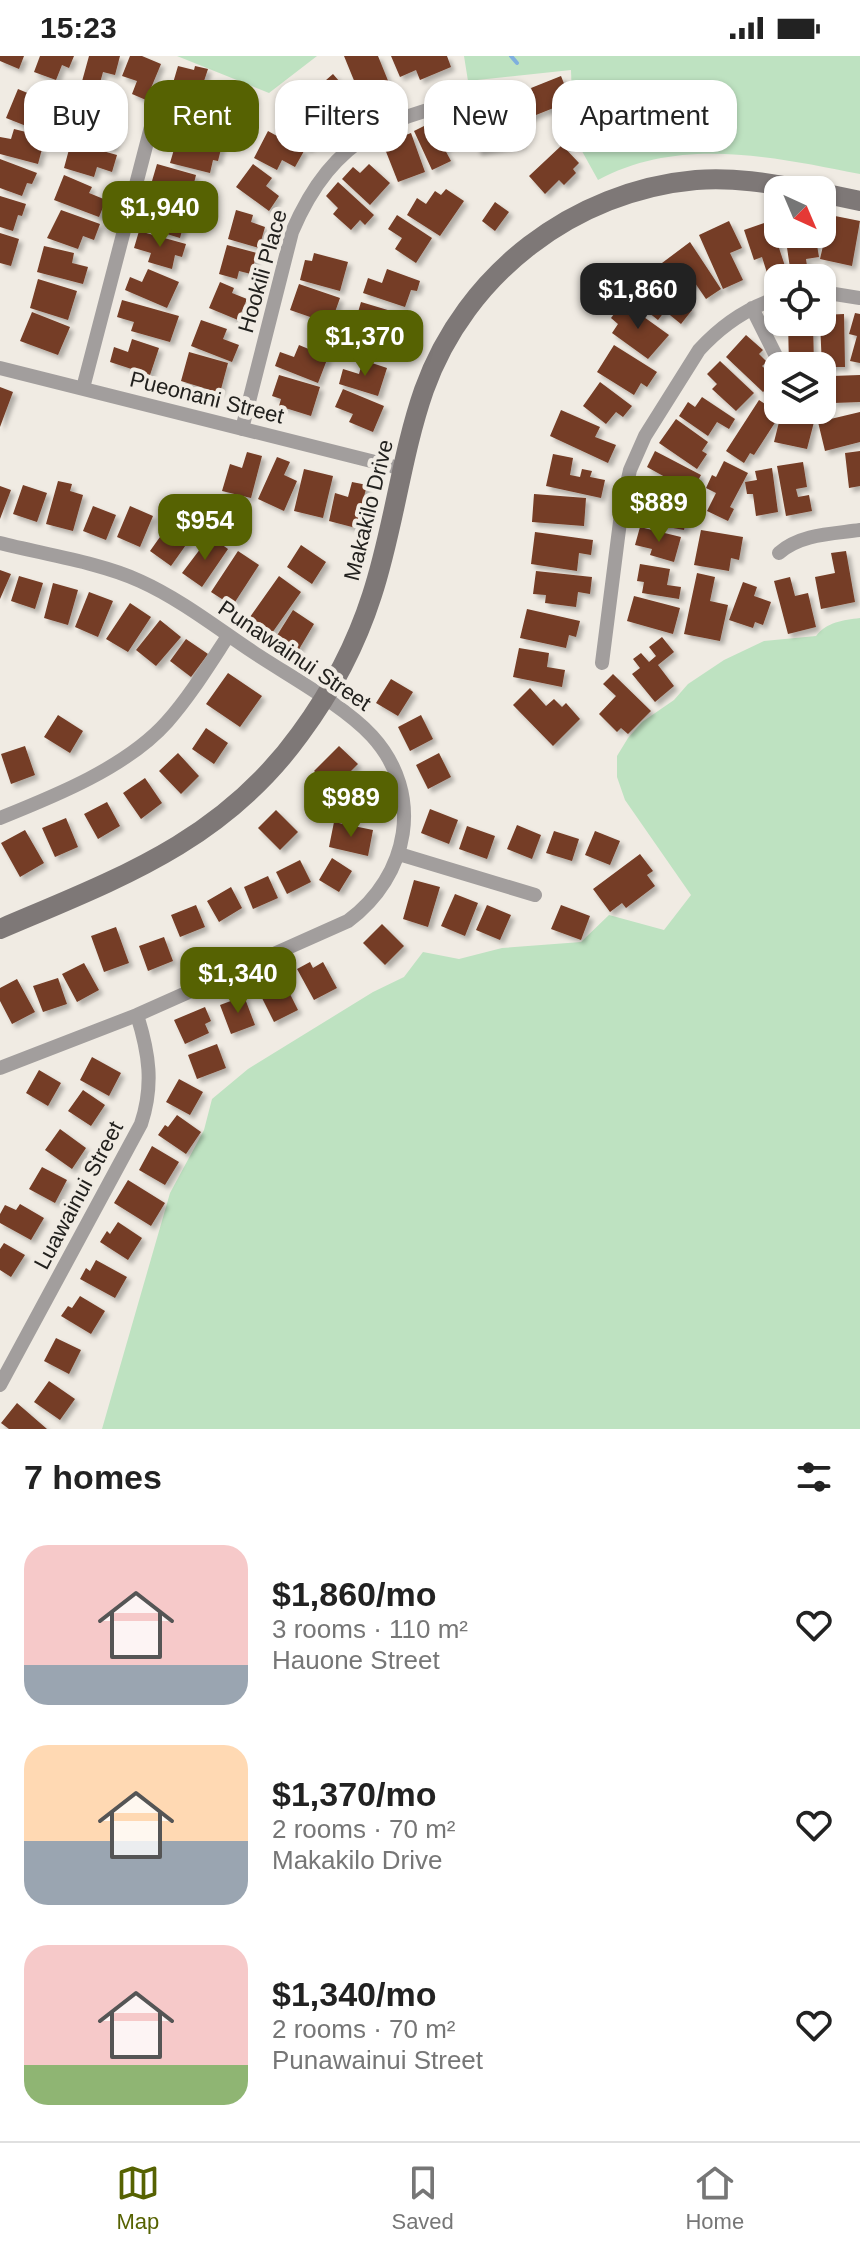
<!DOCTYPE html>
<meta charset="utf-8">
<style>
body{margin:0;font-family:Arial,sans-serif;background:#f6f6f6;color:#222;height:100vh;display:flex;flex-direction:column;font-size:30px;white-space:nowrap}
*{box-sizing:border-box;margin:0}
p{font-size:26px;color:#767676}
.icon{flex:none;width:44px;height:44px;fill:none;stroke:currentColor;stroke-width:2;stroke-linecap:round;stroke-linejoin:round}
.map{position:relative;height:1373px;overflow:hidden}
.drawer{display:flex;flex-direction:column;background:#fff;flex:1}
.drawer>*{flex:none}
.guide{position:absolute;left:24px;top:24px;width:812px;height:72px;display:flex;gap:16px}
.needle{width:52px;rotate:136deg}
.tools{position:absolute;left:764px;top:120px;display:grid;gap:16px}
.tools a{display:grid;place-items:center;width:72px;height:72px;border-radius:16px;background:#fff;box-shadow:0 2px 6px #0004;font-size:40px}
.price{position:absolute;translate:-50% -68px;padding:0 18px;border-radius:16px;background:#566202;color:#fff;font-size:26px;line-height:52px;filter:drop-shadow(0 2px 4px #0008)}
.price::after{content:'';position:absolute;left:50%;top:48px;width:24px;height:18px;margin-left:-12px;background:inherit;clip-path:polygon(0 0,100% 0,50% 100%)}
.price.on{background:#222;color:#fff}
ul{padding:0;list-style:none}
li{display:flex;align-items:center;gap:24px;height:200px;padding:0 24px}
li span{display:grid;place-items:center;flex:none;width:224px;height:160px;border-radius:24px;color:#555}
li>.icon{margin-inline-start:auto}
span .icon{width:96px;height:96px;fill:#fffc;stroke-width:1}
li b{font-size:34px}
h2{display:flex;justify-content:space-between;align-items:center;height:96px;padding:0 24px;font-size:34px}
.tag{padding:0 28px;border-radius:24px;background:#fff;box-shadow:0 2px 6px #0004;font-size:28px;line-height:72px}
.tag.on{background:#566202;color:#fff}
.status{display:flex;justify-content:space-between;align-items:center;height:56px;padding:0 40px;background:#fff;direction:ltr}
.status svg{height:22px;fill:currentColor}
.tab-bar{display:flex;justify-content:space-around;align-items:center;height:112px;border-top:2px solid #e0e0e0;background:#fff;font-size:22px;color:#767676}
.tab-bar a{display:grid;justify-items:center;gap:4px}
.tab-bar .on{color:#566202}
.map>svg:first-child{display:block}
.green{fill:#bee2c1}
.lines{fill:none;stroke-linecap:round;stroke-linejoin:round}
.stream{stroke:#7fafde;stroke-width:4}
.building{fill:#743c25;filter:url(#shadow)}
.street{stroke:#a29e9d;stroke-width:14}
.secondary{stroke:#7e7877;stroke-width:20}
.labels{text-anchor:middle;stroke-width:8;stroke-linejoin:round;paint-order:stroke}
.street-label{font-size:22px;fill:#22211e;stroke:#f0ebe3}
</style>
<div class="status"><b>15:23</b><svg viewBox="0 0 49 12"><path d="M0 12V9h3v3zM5 12V6h3v6zM10 12V3h3v9zM15 12V0h3v12zM26 1h20v11H26zM47 4h2v5h-2z"/></svg></div>
<div class="map">
<svg width="860" height="1373" viewBox="0 0 860 1373">
<defs>
<filter id="shadow"><feDropShadow dx="4" dy="4" stdDeviation="2" flood-color="#0004"/></filter>
</defs>
<rect width="100%" height="100%" fill="#f0ebe3"/>
<path class="green" d="M177,0H317L269,37Z
M464,0H860V118C773,101 680,80 598,124L573,79L571,14L468,25Z
M860,562V1373H102L170,1137L204,1074L212,1043L248,1013L373,936L404,921L423,896L459,903L502,892L581,886L609,859L664,874L691,839L625,744L617,721V700L628,682L642,666L674,644L688,628L724,604L764,585L816,580C827,566 843,564 860,562Z"/>
<g class="lines">
<path class="stream" d="M511,0L517,7"/>
</g>
<path class="building" d="M0,0H24L19,13L0,5Z
M40,0H74L69,12L62,9L56,24L34,16Z
M89,0H120L115,19L103,16L98,34L81,29Z
M130,0H142L161,8L146,44L132,38L137,25L122,20Z
M344,0H378L391,32L362,44Z
M391,0H447L451,11L420,24L416,14L400,21Z
M178,10L194,14L195,10L208,13L200,37L192,34L188,50L168,44Z
M333,18L358,47L336,66L311,37Z
M561,20L571,45L526,63L519,45L534,40L531,32Z
M228,27L254,41L233,81L218,72L224,61L212,55Z
M18,33L56,49L44,77L6,62Z
M303,43L320,61L310,70L320,81L307,93L281,64Z
M82,52L121,63L113,92L73,81Z
M517,60L522,88L477,96L474,77L488,74L487,66Z
M434,65L438,74L445,71L453,88L444,92L451,105L432,114L414,75Z
M14,73L38,79L35,91L42,93L38,108L0,98V81L11,83Z
M268,75L304,95L295,111L282,104L277,114L254,102Z
M411,77L425,116L398,126L383,88Z
M190,81L222,89L218,105L213,104L210,117L170,107L175,90L186,93Z
M71,86L117,99L112,116L97,111L94,121L64,112Z
M562,89L579,107L573,113L576,117L564,129L559,124L545,138L529,120Z
M0,103L37,117L32,128L27,127L22,140L0,132Z
M157,108L196,119L189,147L162,140L165,129L152,125Z
M253,108L272,122L266,130L279,140L269,155L236,131Z
M369,108L390,127L370,149L342,123L353,111L360,117Z
M64,119L92,131L89,137L106,144L99,161L54,144Z
M338,126L374,159L365,169L360,164L351,174L333,158L338,152L326,140Z
M446,133L464,145L440,180L407,159L417,142L426,148L435,135L441,139Z
M0,140L26,148L22,160L18,159L13,175L0,171Z
M161,146L188,153L180,182L144,171L148,156L157,159Z
M495,146L509,156L495,175L482,165Z
M61,154L100,168L94,184L83,180L78,193L47,182Z
M236,154L253,159L251,166L265,171L259,192L228,183Z
M397,159L432,182L416,207L395,193L402,182L388,173Z
M830,159L860,165L852,210L820,203Z
M729,165L742,192L730,197L743,224L723,233L699,179Z
M770,165L786,213L768,220L762,201L754,204L744,174Z
M139,175L186,188L182,201L175,199L172,213L148,206L151,197L134,192Z
M0,177L19,183L11,210L0,207Z
M785,178H822V182L816,183L819,201L806,203L807,210L790,212Z
M690,186L721,233L706,243L695,227L682,236L662,207Z
M227,189L257,197L251,218L239,215L237,223L219,218Z
M44,190L74,197L72,207L88,211L83,228L37,216Z
M314,197L348,206L340,235L300,224L305,204L312,205Z
M148,213L179,226L167,252L125,234L130,221L142,226Z
M387,213L420,225L417,235L411,234L405,251L363,237L368,222L382,227Z
M654,219L678,238L675,241L692,254L681,268L665,255L658,264L634,245Z
M38,223L77,235L68,264L30,252Z
M220,226L234,232L232,237L247,243L238,264L209,252Z
M299,228L340,242L335,256L349,261L345,273L290,254Z
M122,244L179,260L170,286L131,275L134,266L117,261Z
M361,246L411,261L403,288L369,278L372,267L356,263Z
M623,246L669,279L648,303L612,277L618,268L611,262Z
M32,256L70,271L58,299L20,285Z
M855,257L860,258V307L850,305L857,280L849,278Z
M844,258L845,311H822L820,266H822V259Z
M201,264L227,273L223,283L239,289L232,306L191,290Z
M788,266H813L814,310H789Z
M746,279L763,294L759,298L767,306L762,310L776,323L763,336L726,301Z
M132,283L159,292L150,319L110,306L114,291L128,296Z
M299,289L328,301L318,327L275,310L280,296L294,301Z
M614,289L657,316L647,331L641,327L634,339L597,316Z
M189,296L228,307L220,337L181,325Z
M363,304L387,312L378,340L339,328L343,313L359,318Z
M720,305L754,337L736,355L712,333L717,328L707,318Z
M279,319L320,331L311,360L279,350L281,343L272,340Z
M860,319V346L833,347L832,320Z
M600,326L632,350L623,361L616,356L606,368L583,350Z
M0,331L13,336L0,371Z
M343,333L384,350L373,376L349,366L353,358L335,351Z
M702,341L735,363L729,373L717,366L708,380L679,360L688,346L695,351Z
M759,344L774,354L769,361L776,365L754,399L750,397L744,407L726,395Z
M561,354L600,371L595,381L616,389L608,407L550,380Z
M860,356V386L825,395L818,366Z
M781,358L814,366L807,393L774,386Z
M676,363L708,386L702,395L707,398L697,413L659,387Z
M655,395L701,419L688,443L661,429L665,421L647,411Z
M860,395V430L849,432L845,397Z
M247,396L262,400L251,442L222,435L230,408L242,412Z
M553,398L573,402L570,419L580,421L582,413L592,415L590,421L605,424L601,442L546,430Z
M277,401L290,406L284,419L297,425L284,455L258,443Z
M724,405L748,417L730,451L734,453L728,465L707,455L716,437L706,432L712,419L716,421Z
M803,406L807,431L796,433L798,441L809,439L812,455L786,460L777,410Z
M772,412L778,456L756,460L753,438H747L745,426L757,424L755,415Z
M304,413L333,420L323,462L294,455Z
M58,425L72,428L70,435L83,439L73,475L46,468Z
M352,426L367,429L356,472L329,465L335,437L348,441Z
M23,429L47,437L37,466L13,458Z
M0,430L11,434L0,463Z
M534,438L586,442L584,470L532,466Z
M672,442L690,445L684,474L639,466L643,446L671,450Z
M184,447L205,462L171,510L150,495Z
M93,450L116,459L106,484L83,475Z
M130,450L153,460L140,491L117,481Z
M640,471L681,481L674,506L650,499L652,493L635,489Z
M701,474L743,481L739,504L731,502L729,515L694,509Z
M535,476L593,484L591,499L579,497L577,515L531,508Z
M210,480L228,493L202,531L182,517Z
M301,489L326,506L312,528L287,511Z
M238,495L259,509L235,546L227,541L225,545L211,536Z
M846,495L855,546L821,553L815,521L835,517L831,497Z
M640,508L670,513L667,529L681,531L679,543L642,537L644,526L637,525Z
M0,514L11,518L0,543Z
M536,515L592,521L590,538L578,536L576,551L545,547L546,539L533,538Z
M697,517L715,521L710,545L728,549L720,585L684,578Z
M19,520L43,527L35,553L11,545Z
M279,520L301,536L272,577L250,561Z
M790,521L795,540L808,537L816,571L788,578L774,525Z
M743,526L757,531L754,540L771,546L763,569L755,566L753,572L729,564Z
M53,527L78,534L68,569L44,562Z
M89,536L113,545L98,581L75,571Z
M634,540L680,552L673,578L627,565Z
M130,547L151,561L128,596L106,583Z
M527,553L580,565L576,581L569,579L566,592L520,582Z
M293,554L314,568L298,595L276,581Z
M160,564L181,581L156,610L136,594Z
M662,581L674,596L658,609L674,630L655,646L632,618L640,612L633,603L641,597L649,606L656,600L649,591Z
M186,583L208,598L191,621L170,605Z
M519,592L549,597L547,611L565,614L562,631L513,621Z
M228,617L262,640L240,671L206,648Z
M613,618L651,655L628,678L621,672L617,676L599,658L616,640L603,628Z
M391,623L413,636L398,660L376,647Z
M530,632L546,650L554,643L562,651L566,647L580,663L553,690L513,649Z
M58,659L83,675L70,697L44,681Z
M421,659L433,683L410,695L398,671Z
M206,672L228,687L214,708L192,693Z
M25,690L35,719L11,728L1,698Z
M339,690L358,708L333,733L314,715Z
M178,697L199,720L181,738L159,715Z
M439,697L451,721L428,733L416,709Z
M145,722L162,747L141,763L123,737Z
M363,725L373,748L348,759L338,736Z
M107,746L120,770L98,783L84,758Z
M430,753L458,764L449,788L421,777Z
M276,754L298,776L280,794L258,772Z
M66,762L78,791L55,801L42,772Z
M334,766L373,774L368,800L329,791Z
M517,769L541,779L532,803L507,793Z
M467,770L495,780L487,803L459,793Z
M25,774L44,807L20,821L1,787Z
M554,775L579,783L572,805L546,797Z
M595,775L620,785L610,809L585,799Z
M640,798L653,815L647,819L655,830L626,852L622,847L610,856L593,833Z
M332,802L352,815L339,836L319,824Z
M300,804L311,826L287,838L276,816Z
M268,820L278,842L253,853L244,831Z
M414,824L440,831L428,871L403,863Z
M231,831L242,852L219,866L207,845Z
M455,838L478,847L465,880L441,870Z
M196,849L205,871L180,881L171,859Z
M487,849L511,859L500,884L476,874Z
M561,849L590,860L581,884L551,873Z
M382,868L404,890L385,909L363,887Z
M116,871L129,907L104,916L91,880Z
M164,881L173,905L148,915L139,890Z
M310,906L313,912L323,906L337,932L314,944L297,913Z
M84,907L99,934L77,946L62,918Z
M58,922L67,948L43,956L33,930Z
M17,923L35,956L12,968L0,945V932Z
M272,927L275,934L285,928L298,954L274,966L258,934Z
M244,940L255,969L231,978L220,949Z
M205,951L211,965L205,968L209,977L185,988L174,964Z
M217,988L226,1012L197,1023L188,999Z
M92,1001L121,1017L109,1040L80,1024Z
M39,1014L61,1027L48,1050L26,1037Z
M179,1023L203,1036L190,1059L166,1046Z
M83,1034L105,1049L91,1070L68,1055Z
M177,1059L201,1076L186,1098L158,1079L165,1069L168,1071Z
M60,1073L86,1092L72,1113L45,1094Z
M152,1090L179,1106L165,1129L139,1114Z
M42,1111L67,1124L55,1147L29,1133Z
M128,1124L165,1147L151,1170L114,1147Z
M20,1148L44,1162L31,1184L0,1167V1158L5,1149L16,1154Z
M118,1166L142,1182L128,1204L100,1186L107,1175L110,1178Z
M4,1187L25,1199L11,1221L0,1214V1193Z
M96,1204L127,1221L115,1242L80,1223L86,1212L90,1215Z
M80,1240L105,1255L91,1278L61,1260L68,1250L72,1252Z
M56,1282L81,1294L69,1318L44,1305Z
M49,1325L75,1343L60,1364L34,1346Z
M17,1347L47,1373H9L1,1367Z"/>
<g class="lines">
<path class="street" d="M822,236L860,242
M752,252L781,310
M0,312L403,413
M83,332L152,67
M242,373L292,176C334,78 393,58 491,40
M0,487C43,498 102,507 140,525C180,543 217,572 253,596C289,620 343,649 372,680C425,738 409,820 348,865L137,959L0,1012
M779,497C801,478 832,478 860,474
M602,607L622,450L630,414L645,380L699,294C721,270 746,252 778,242
M0,762C55,740 127,711 167,666C190,640 209,609 228,580
M399,798L535,839
M0,1329L141,1068C154,1029 149,997 137,959"/>
<path class="secondary" d="M822,137L860,145
M0,873C117,823 222,786 300,678C331,636 356,589 372,539C394,472 401,400 424,334C466,217 574,135 696,124C733,121 769,127 805,134"/>
</g>
<g class="labels">
<g class="street-label">
<text transform="translate(262 215) rotate(-74)" y="8">Hookili Place</text>
<text transform="translate(207 341) rotate(14)" y="8">Pueonani Street</text>
<text transform="translate(368 454) rotate(-76)" y="8">Makakilo Drive</text>
<text transform="translate(295 599) rotate(34)" y="8">Punawainui Street</text>
<text transform="translate(78 1139) rotate(-62)" y="8">Luawainui Street</text>
</g>
</g>
</svg>
<div class="tools">
<a><svg class="needle" viewBox="-14 -14 28 28"><path d="M0-13l5 13h-10z" fill="#e53935"/><path d="M0 13l5-13h-10z" fill="#767676"/></svg></a>
<a><svg class="icon" aria-label="locate" viewBox="0 0 24 24"><circle cx="12" cy="12" r="6"/><path d="M12 2v4M12 18v4M2 12h4M18 12h4"/></svg></a>
<a><svg class="icon" aria-label="layers" viewBox="0 0 24 24"><path d="M12 4l9 5-9 5-9-5zM3 14l9 5 9-5"/></svg></a>
</div>
<b class="price" style="left:160px;top:193px">$1,940</b>
<b class="price on" style="left:638px;top:275px">$1,860</b>
<b class="price" style="left:365px;top:322px">$1,370</b>
<b class="price" style="left:659px;top:488px">$889</b>
<b class="price" style="left:205px;top:506px">$954</b>
<b class="price" style="left:351px;top:783px">$989</b>
<b class="price" style="left:238px;top:959px">$1,340</b>
<div class="guide">
<a class="tag">Buy</a>
<a class="tag on">Rent</a>
<a class="tag">Filters</a>
<a class="tag">New</a>
<a class="tag">Apartment</a>
</div>
</div>
<section class="drawer">
<h2>7 homes<svg class="icon" aria-label="filters" viewBox="0 0 24 24"><path d="M4 7h16M4 17h16"/><circle cx="9" cy="7" r="2"/><circle cx="15" cy="17" r="2"/></svg></h2>
<ul>
<li><span style="background:linear-gradient(#f6c9c9 75%,#9aa5b1 0)"><svg class="icon" aria-label="home" viewBox="0 0 24 24"><path d="M3 11l9-7 9 7M6 9v11h12V9"/></svg></span><div><b>$1,860/mo</b><p>3 rooms · 110 m²</p><p>Hauone Street</p></div><svg class="icon" aria-label="heart" viewBox="0 0 24 24"><path d="M12 20l-8-8c-3-5 5-10 8-4 3-6 11-1 8 4z"/></svg></li>
<li><span style="background:linear-gradient(#ffd9b3 60%,#9aa5b1 0)"><svg class="icon" aria-label="home" viewBox="0 0 24 24"><path d="M3 11l9-7 9 7M6 9v11h12V9"/></svg></span><div><b>$1,370/mo</b><p>2 rooms · 70 m²</p><p>Makakilo Drive</p></div><svg class="icon" aria-label="heart" viewBox="0 0 24 24"><path d="M12 20l-8-8c-3-5 5-10 8-4 3-6 11-1 8 4z"/></svg></li>
<li><span style="background:linear-gradient(#f6c9c9 75%,#8fb573 0)"><svg class="icon" aria-label="home" viewBox="0 0 24 24"><path d="M3 11l9-7 9 7M6 9v11h12V9"/></svg></span><div><b>$1,340/mo</b><p>2 rooms · 70 m²</p><p>Punawainui Street</p></div><svg class="icon" aria-label="heart" viewBox="0 0 24 24"><path d="M12 20l-8-8c-3-5 5-10 8-4 3-6 11-1 8 4z"/></svg></li>
</ul>
</section>
<nav class="tab-bar">
<a class="on"><svg class="icon" aria-label="map" viewBox="0 0 24 24"><path d="M3 6l6-2 6 2 6-2v14l-6 2-6-2-6 2zM9 4v14M15 6v14"/></svg>Map</a>
<a><svg class="icon" aria-label="saved" viewBox="0 0 24 24"><path d="M7 4h10v16l-5-4-5 4z"/></svg>Saved</a>
<a><svg class="icon" aria-label="home" viewBox="0 0 24 24"><path d="M3 11l9-7 9 7M6 9v11h12V9"/></svg>Home</a>
</nav>
